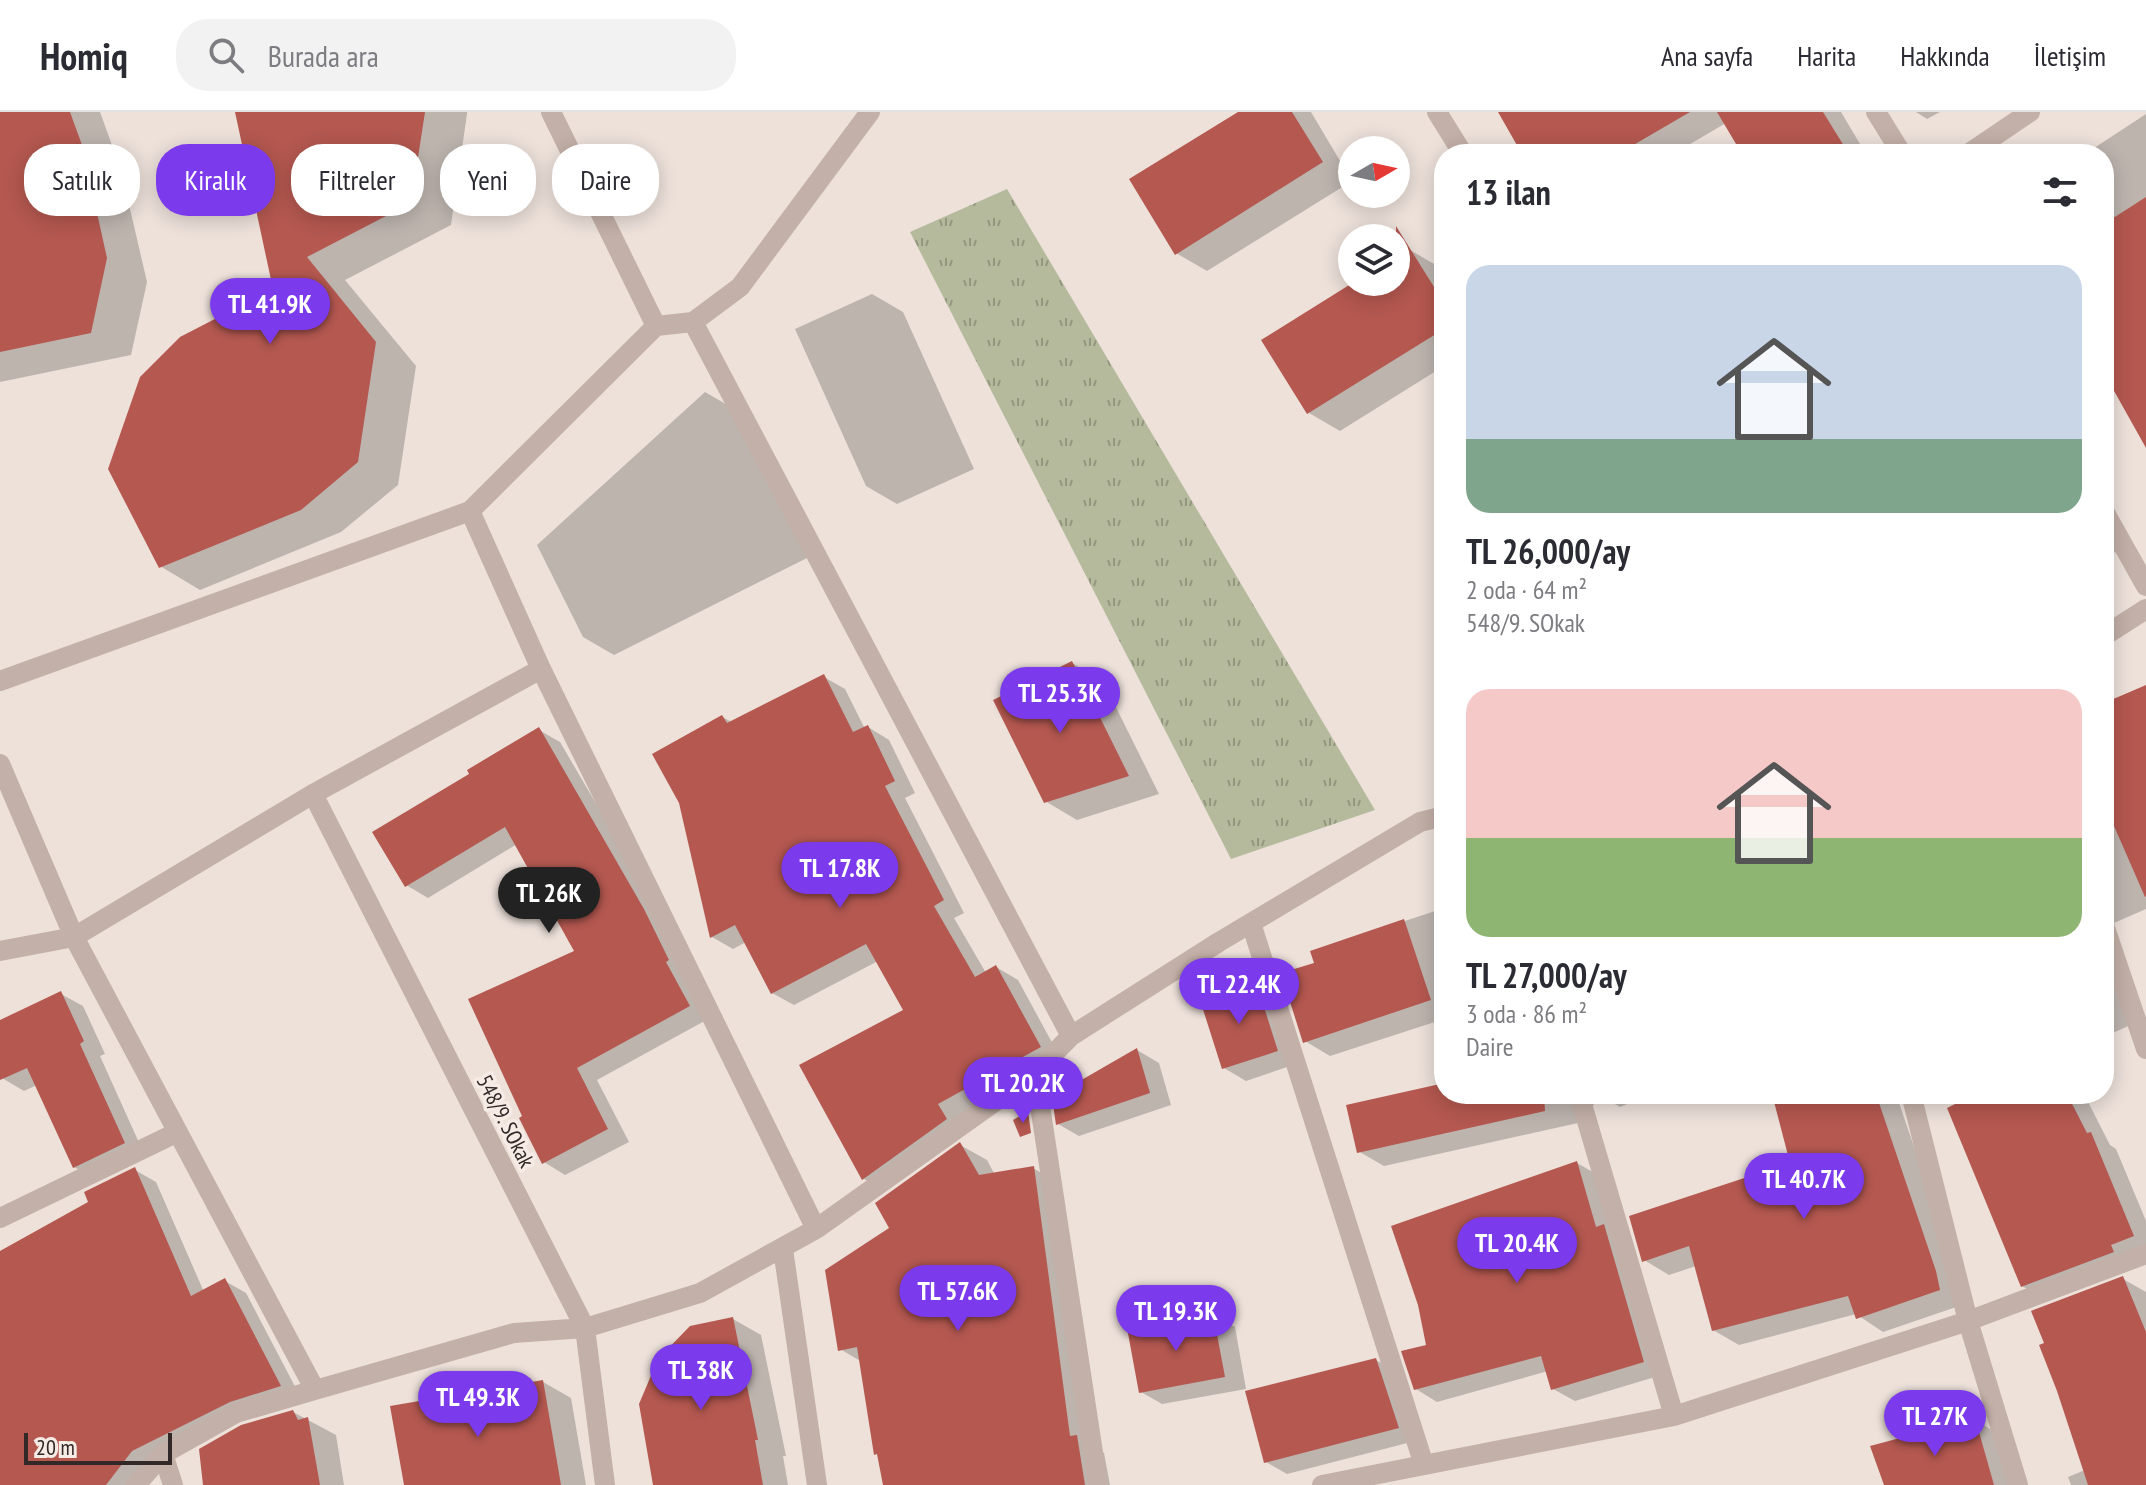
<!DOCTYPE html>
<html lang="tr">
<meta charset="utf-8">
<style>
body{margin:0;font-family:"PT Sans Narrow",sans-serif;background:#f2f2f3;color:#2b2b33;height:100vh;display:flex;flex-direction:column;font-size:30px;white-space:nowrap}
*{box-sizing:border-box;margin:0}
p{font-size:26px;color:#7c7c81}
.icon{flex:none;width:44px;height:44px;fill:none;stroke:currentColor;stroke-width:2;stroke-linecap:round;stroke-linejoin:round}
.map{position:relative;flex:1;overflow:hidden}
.side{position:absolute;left:1434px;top:32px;width:680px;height:960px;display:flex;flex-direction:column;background:#fff;border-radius:32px;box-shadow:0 4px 20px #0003}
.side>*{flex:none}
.banner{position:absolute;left:24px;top:32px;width:760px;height:72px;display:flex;gap:16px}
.needle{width:52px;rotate:81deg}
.fabs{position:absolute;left:1338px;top:24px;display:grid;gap:16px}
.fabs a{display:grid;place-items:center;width:72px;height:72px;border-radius:50%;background:#fff;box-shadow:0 4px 20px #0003;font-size:40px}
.scale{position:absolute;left:24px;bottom:20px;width:148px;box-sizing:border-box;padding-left:8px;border:4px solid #312827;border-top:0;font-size:22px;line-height:28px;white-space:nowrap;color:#312827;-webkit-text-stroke:6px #f6ebe5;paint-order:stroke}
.price{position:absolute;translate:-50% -68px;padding:0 18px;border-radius:28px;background:#7c3aed;color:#fff;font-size:26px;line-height:52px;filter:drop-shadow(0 2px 4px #0008)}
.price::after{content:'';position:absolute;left:50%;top:48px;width:24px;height:18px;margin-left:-12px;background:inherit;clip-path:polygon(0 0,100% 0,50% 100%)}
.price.on{background:#222;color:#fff}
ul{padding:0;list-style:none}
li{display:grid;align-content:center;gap:16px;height:424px;padding:0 32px}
li span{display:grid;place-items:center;height:248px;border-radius:24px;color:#555}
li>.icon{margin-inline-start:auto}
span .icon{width:144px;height:144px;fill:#fffc;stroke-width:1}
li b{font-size:34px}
h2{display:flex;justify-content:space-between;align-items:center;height:96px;padding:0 32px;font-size:34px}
.tag{padding:0 28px;border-radius:32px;background:#fff;box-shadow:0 4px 20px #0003;font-size:28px;line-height:72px}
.tag.on{background:#7c3aed;color:#fff}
header{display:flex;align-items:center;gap:48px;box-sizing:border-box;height:112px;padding:0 40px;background:#fff;border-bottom:2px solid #e1e1e2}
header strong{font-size:38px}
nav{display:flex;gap:44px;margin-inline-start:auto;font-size:28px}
.search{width:560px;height:72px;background:#f2f2f3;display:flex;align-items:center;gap:20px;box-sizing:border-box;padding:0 28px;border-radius:32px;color:#7c7c81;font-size:30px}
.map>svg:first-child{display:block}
.grass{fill:url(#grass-tufts)}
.shadow{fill:#0003}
.building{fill:#b45850}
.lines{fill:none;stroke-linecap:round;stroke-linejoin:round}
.street{stroke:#c3b0a8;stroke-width:20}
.labels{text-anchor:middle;stroke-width:7;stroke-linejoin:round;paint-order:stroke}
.street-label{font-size:22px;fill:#312827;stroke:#f6ebe5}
</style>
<header>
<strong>Homiq</strong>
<div class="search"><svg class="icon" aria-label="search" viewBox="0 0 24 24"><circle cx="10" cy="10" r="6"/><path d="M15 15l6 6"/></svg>Burada ara</div>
<nav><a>Ana sayfa</a><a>Harita</a><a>Hakkında</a><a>İletişim</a></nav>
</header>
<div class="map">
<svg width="2146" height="1373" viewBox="0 0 2146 1373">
<defs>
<pattern id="grass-tufts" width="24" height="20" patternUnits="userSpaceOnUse" patternTransform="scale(2)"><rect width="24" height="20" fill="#b5ba9c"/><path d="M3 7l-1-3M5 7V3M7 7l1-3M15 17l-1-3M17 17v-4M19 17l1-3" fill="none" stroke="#94977f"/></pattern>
</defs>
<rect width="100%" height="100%" fill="#ede1da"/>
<path class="grass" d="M1007,77L1375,698L1231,747L910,120Z"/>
<path class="shadow" d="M0,0H100L121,58L147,170L131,243L0,270Z
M237,0H467V2L451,113L345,168L416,254L398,373L341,420L200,478L160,454L275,178Z
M1242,0H1311L1352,69L1207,159L1176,141Z
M1500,0H1841L1866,42H1745L1726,11L1673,42H1525Z
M1916,0H1940L1927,7Z
M2146,2V331L2112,270L2104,264V42H2085Z
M2058,36L2069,42H2048Z
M1410,138L1441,156L1444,161V254L1340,319L1309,301L1358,170H1396V146Z
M872,182L903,200L974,357L897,392L866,374L795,217Z
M705,280L736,298L811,444L614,543L583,525L537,433Z
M2104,410L2120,437L2104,447Z
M1072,551L1103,569L1159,682L1077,708L1045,689Z
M824,565L845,577L865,617L868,615L889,628L915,681L905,686L964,801L954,806L986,861L996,855L1018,868L1061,947L885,1079L864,1067L906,899L878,849L794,893L772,881L746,830L733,837L712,825L722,605L732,610Z
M2146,575V797L2107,814L2137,910L2104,925V594Z
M539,618L560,630L666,811L710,906L597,968L629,1030L565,1063L544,1050L577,840L517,732L428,786L406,773L472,662Z
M1444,796V907L1330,944L1305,929L1316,852L1312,840Z
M1256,872L1277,884L1299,951L1246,969L1224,956Z
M61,882L83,894L105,942L100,944L145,1044L96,1067L74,1055L37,973L24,979L2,966L0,961V910Z
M1137,938L1159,951L1171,993L1079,1024L1058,1012Z
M1444,974V982H1651L1620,995L1601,984L1578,1011L1384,1054L1358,1039L1348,995Z
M1774,982H1896L1962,1175L1965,1192L1883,1220L1856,1202L1739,1233L1713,1218L1696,1154L1669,1163L1644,1148L1792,1052Z
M1968,982H2084L2110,1033L2116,1037L2146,1109V1143L2048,1189L2022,1174Z
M960,1033L987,1048L995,1063L1033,1056L1060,1072L1095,1336L1104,1341L1110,1373H885L862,1250L840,1237L892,1116Z
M1577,1051L1598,1063L1665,1262L1575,1289L1553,1277L1548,1259L1437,1290L1416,1277L1428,1234Z
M135,1058L156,1070L204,1180L225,1169L246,1181L301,1286L252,1301L153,1351L137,1373H0V1141L91,1091Z
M2123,1167L2146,1180V1373H2071L2068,1365L2085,1358Z
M1213,1203L1235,1215L1246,1277L1162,1292L1141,1280Z
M733,1207L761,1223L786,1344H783L788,1373H654Z
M1376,1248L1397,1260L1419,1328L1287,1362L1266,1350Z
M543,1270L571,1286L586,1373H406Z
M293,1300L336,1323L344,1373H205Z
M1975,1308L2004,1325L2018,1373H1886Z"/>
<path class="building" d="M0,0H70L82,33L107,146L91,221L0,240Z
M235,0H425L411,91L307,145L376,230L358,350L301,398L159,456L108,357L140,265L180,225L273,177Z
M1238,0H1292L1323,50L1175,143L1129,67Z
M1498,0H1690L1618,42H1522Z
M1717,0H1823L1849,42H1742Z
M2146,85V336L2104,261V112Z
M1396,114L1444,191V217L1307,302L1261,228L1354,170H1396Z
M1072,549L1129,664L1044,691L993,588Z
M824,562L853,620L868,613L895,669L885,674L944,788L934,794L975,865L996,853L1041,935L938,992L947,1007L862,1068L799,953L903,898L866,832L771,882L735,813L710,826L679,691L652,642L722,603L727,611Z
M2146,573V784L2145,785L2104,691V591Z
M539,615L644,797L669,848L666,850L690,894L577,956L608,1017L542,1052L519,1006L522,1004L468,887L574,839L505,715L405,775L372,720L469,662L467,658Z
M1404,807L1431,888L1303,931L1281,861L1314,851L1310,839Z
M1256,870L1278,939L1222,957L1200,888Z
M61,879L84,929L80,932L125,1031L73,1056L27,956L0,968V908Z
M1137,936L1150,981L1056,1013L1052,985Z
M1440,972L1442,982H1544L1545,999L1357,1041L1346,993Z
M1772,982H1876L1936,1159L1940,1178L1856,1207L1848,1184L1712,1219L1689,1134L1642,1150L1629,1104L1790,1051Z
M1975,982H2067L2087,1021L2091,1020L2134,1124L2111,1133L2114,1140L2021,1175L1947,996Z
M1028,999L1031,1021L1020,1025L1013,1008Z
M960,1030L979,1063L1034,1054L1070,1324L1077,1323L1085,1373H883L877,1342L874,1343L857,1235L838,1239L825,1158L889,1116L875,1091Z
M1577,1049L1596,1115L1604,1112L1644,1250L1551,1278L1541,1244L1414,1278L1401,1239L1426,1233L1418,1193L1391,1114Z
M135,1055L191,1184L225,1166L281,1274L230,1290L132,1339L106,1373H0V1139L88,1090L84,1080Z
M2123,1164L2146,1220V1373H2088L2057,1279L2039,1233L2044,1231L2031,1199Z
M1213,1201L1225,1265L1139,1281L1127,1216Z
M733,1205L758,1328H755L763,1373H653L639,1292L658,1247L690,1214Z
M1376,1246L1399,1316L1264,1351L1245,1279Z
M543,1268L561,1373H404L390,1294Z
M293,1298L298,1308L308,1305L320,1373H203L199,1337L241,1313Z
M1975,1306L1994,1373H1884L1870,1334Z"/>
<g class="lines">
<path class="street" d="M551,0L656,214L693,210L1071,924
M1437,0L1463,42
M1876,0L1902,42
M1968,42L2030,0
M693,210L740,175L870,0
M470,399L541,557L816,1117
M2104,399L2146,474
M2104,524L2146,497
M0,569L470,399L656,214
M0,652L74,825L315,1278L236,1301L163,1342L136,1373
M313,682L585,1216L605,1373
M1251,811L1424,1353
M2104,813L2146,937
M0,839L74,825L313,682L541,557
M1035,961L1098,1373
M1579,982L1674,1304
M1911,982L1968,1209L2018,1373
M0,1106L178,1020
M783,1137L817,1373
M315,1278L514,1221L585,1216L700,1181L816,1117L1035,961L1071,924L1219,830L1420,710L1444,704
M163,1342L173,1373
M1322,1373L1674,1304L1968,1209L2146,1142"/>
</g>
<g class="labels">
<g class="street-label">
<text transform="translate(506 1009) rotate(63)" y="8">548/9. SOkak</text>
</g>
</g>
</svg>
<div class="fabs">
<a><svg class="needle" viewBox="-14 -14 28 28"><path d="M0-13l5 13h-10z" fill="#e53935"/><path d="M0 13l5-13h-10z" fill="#7c7c81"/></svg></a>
<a><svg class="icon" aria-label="layers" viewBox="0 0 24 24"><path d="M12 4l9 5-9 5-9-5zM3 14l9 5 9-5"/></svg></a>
</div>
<div class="scale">20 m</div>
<b class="price" style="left:270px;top:234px">TL 41.9K</b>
<b class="price" style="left:1060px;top:623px">TL 25.3K</b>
<b class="price" style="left:840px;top:798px">TL 17.8K</b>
<b class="price on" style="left:549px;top:823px">TL 26K</b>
<b class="price" style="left:1239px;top:914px">TL 22.4K</b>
<b class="price" style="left:1023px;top:1013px">TL 20.2K</b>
<b class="price" style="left:1804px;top:1109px">TL 40.7K</b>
<b class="price" style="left:1517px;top:1173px">TL 20.4K</b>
<b class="price" style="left:958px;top:1221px">TL 57.6K</b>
<b class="price" style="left:1176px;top:1241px">TL 19.3K</b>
<b class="price" style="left:701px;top:1300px">TL 38K</b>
<b class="price" style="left:478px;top:1327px">TL 49.3K</b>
<b class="price" style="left:1935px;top:1346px">TL 27K</b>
<div class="banner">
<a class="tag">Satılık</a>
<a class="tag on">Kiralık</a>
<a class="tag">Filtreler</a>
<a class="tag">Yeni</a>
<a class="tag">Daire</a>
</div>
<section class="side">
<h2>13 ilan<svg class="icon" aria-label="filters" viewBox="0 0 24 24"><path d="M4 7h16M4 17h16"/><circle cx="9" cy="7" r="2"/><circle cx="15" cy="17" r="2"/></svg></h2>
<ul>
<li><span style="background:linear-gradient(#c9d6e8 70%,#7fa58c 0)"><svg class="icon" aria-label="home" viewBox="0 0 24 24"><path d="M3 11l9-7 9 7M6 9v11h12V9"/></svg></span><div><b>TL 26,000/ay</b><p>2 oda · 64 m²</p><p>548/9. SOkak</p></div></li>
<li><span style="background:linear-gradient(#f6c9c9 60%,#8fb573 0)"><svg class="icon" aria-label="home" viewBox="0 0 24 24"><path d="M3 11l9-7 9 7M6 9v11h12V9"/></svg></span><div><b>TL 27,000/ay</b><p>3 oda · 86 m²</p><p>Daire</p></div></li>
</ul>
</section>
</div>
